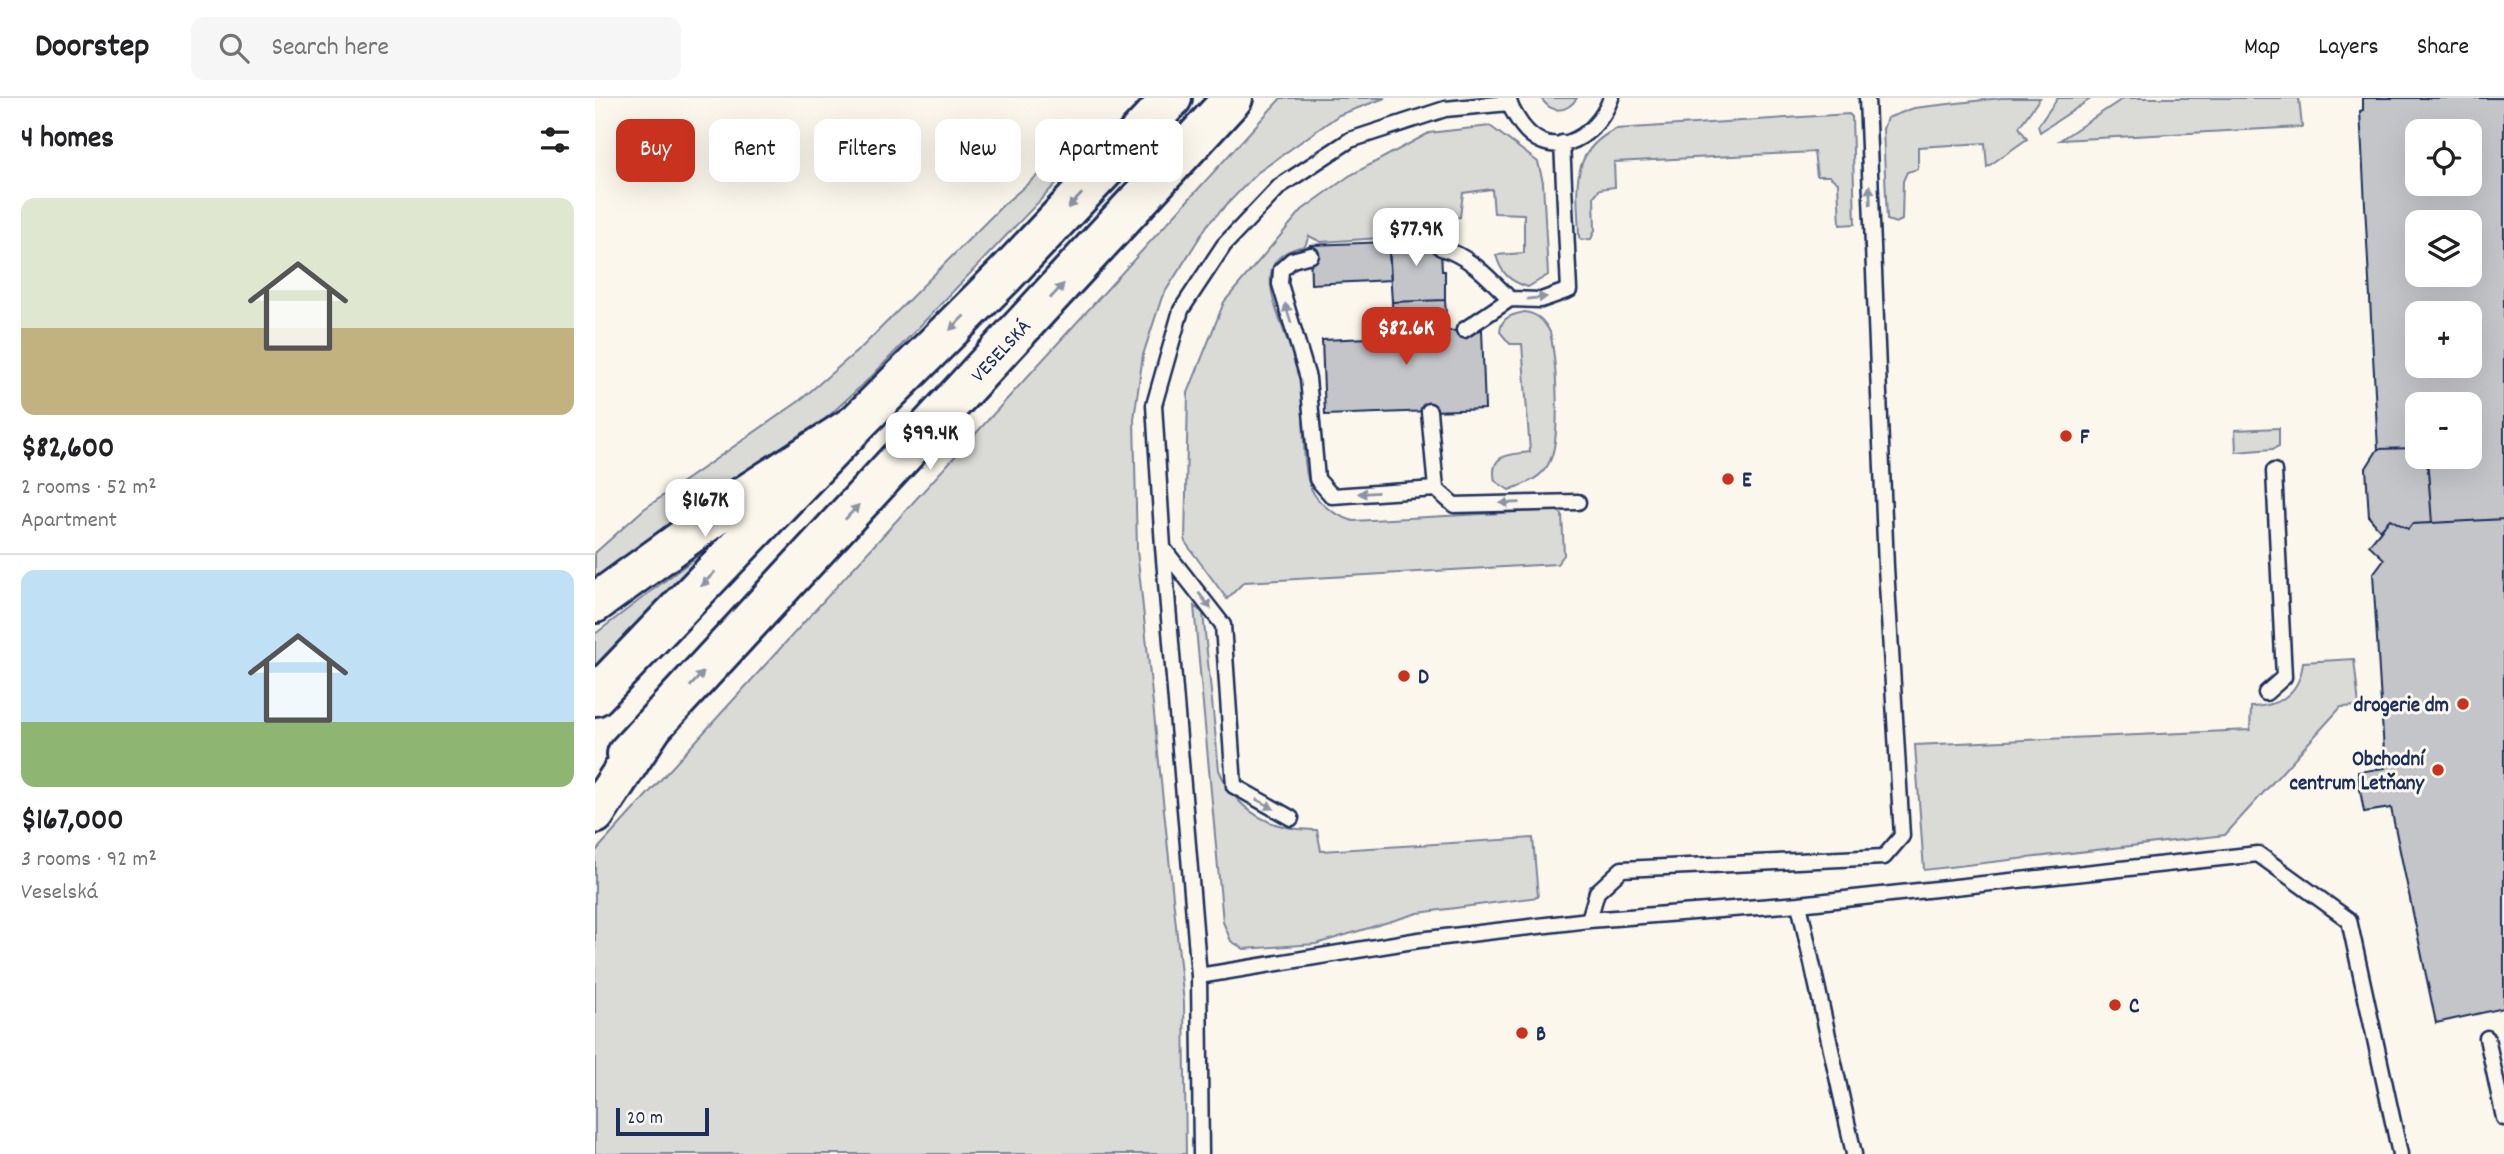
<!DOCTYPE html>
<meta charset="utf-8">
<style>
body{margin:0;font-family:Dekko,sans-serif;background:#f6f6f6;color:#202124;height:100vh;display:flex;flex-direction:column;font-size:26px;white-space:nowrap}
*{box-sizing:border-box;margin:0}
p{font-size:23px;color:#757577}
.icon{flex:none;width:38px;height:38px;fill:none;stroke:currentColor;stroke-width:2;stroke-linecap:round;stroke-linejoin:round}
.map{position:relative;flex:1;overflow:hidden}
.side{display:flex;flex-direction:column;background:#fff;width:595px}
.side>*{flex:none}
.banner{position:absolute;left:21px;top:21px;width:665px;height:63px;display:flex;gap:14px}
.buttons{position:absolute;left:1810px;top:21px;display:grid;gap:14px}
.buttons a{display:grid;place-items:center;width:77px;height:77px;border-radius:14px;background:#fff;box-shadow:0 7px 28px #0002;font-size:35px}
.scale{position:absolute;left:21px;bottom:18px;width:93px;box-sizing:border-box;padding-left:7px;border:4px solid #1b2f5e;border-top:0;font-size:19px;line-height:24px;white-space:nowrap;color:#1b2f5e;-webkit-text-stroke:5px #fbf7ec;paint-order:stroke}
.price{position:absolute;translate:-50% -60px;padding:0 16px;border-radius:14px;background:#fff;color:#222;font-size:23px;line-height:46px;filter:drop-shadow(0 2px 4px #0008)}
.price::after{content:'';position:absolute;left:50%;top:42px;width:21px;height:16px;margin-left:-10px;background:inherit;clip-path:polygon(0 0,100% 0,50% 100%)}
.price.on{background:#c8321e;color:#fff}
ul{padding:0;list-style:none}
li{display:grid;align-content:center;gap:14px;height:371px;padding:0 21px}
li+li{border-top:2px solid #e0e0e0}
li span{display:grid;place-items:center;height:217px;border-radius:14px;color:#555}
li>.icon{margin-inline-start:auto}
span .icon{width:126px;height:126px;fill:#fffc;stroke-width:1}
li b{font-size:30px}
h2{display:flex;justify-content:space-between;align-items:center;height:84px;padding:0 21px;font-size:30px}
.pill{padding:0 24px;border-radius:14px;background:#fff;box-shadow:0 7px 28px #0002;font-size:24px;line-height:63px}
.pill.on{background:#c8321e;color:#fff}
header{display:flex;align-items:center;gap:42px;box-sizing:border-box;height:98px;padding:0 35px;background:#fff;border-bottom:2px solid #e0e0e0}
header strong{font-size:33px}
nav{display:flex;gap:38px;margin-inline-start:auto;font-size:24px}
.search{width:490px;height:63px;background:#f6f6f6;display:flex;align-items:center;gap:18px;box-sizing:border-box;padding:0 24px;border-radius:14px;color:#757577;font-size:26px}
main{display:flex;flex:1;min-height:0}
.map>svg:first-child{display:block}
.green{fill:#dadad7;stroke:#7a849a;stroke-width:2}
.building{fill:#c3c5c9;stroke:#1b2f5e;stroke-width:2;fill-rule:evenodd}
.lines{fill:none;stroke-linecap:round;stroke-linejoin:round}
.lane-casing{stroke:#1b2f5e;stroke-width:19}
.secondary-casing{stroke:#1b2f5e;stroke-width:44}
.highway-casing{stroke:#1b2f5e;stroke-width:44}
.lane{stroke:#fbf7ec;stroke-width:14}
.secondary{stroke:#fbf7ec;stroke-width:38}
.highway{stroke:#fbf7ec;stroke-width:38}
.oneway{fill:#8b93a5}
.poi-dot{fill:#c8321e;stroke:#fbf7ec;stroke-width:2.5}
.labels{text-anchor:middle;stroke-width:6;stroke-linejoin:round;paint-order:stroke}
.street-label{font-size:21px;fill:#1b2f5e;stroke:#fbf7ec}
.poi-label{font-size:21px;font-weight:bold;fill:#1b2f5e;stroke:#fbf7ec;text-anchor:start}
</style>
<header>
<strong>Doorstep</strong>
<div class="search"><svg class="icon" aria-label="search" viewBox="0 0 24 24"><circle cx="10" cy="10" r="6"/><path d="M15 15l6 6"/></svg>Search here</div>
<nav><a>Map</a><a>Layers</a><a>Share</a></nav>
</header>
<main>
<section class="side">
<h2>4 homes<svg class="icon" aria-label="filters" viewBox="0 0 24 24"><path d="M4 7h16M4 17h16"/><circle cx="9" cy="7" r="2"/><circle cx="15" cy="17" r="2"/></svg></h2>
<ul>
<li><span style="background:linear-gradient(#dfe7d0 60%,#c2b280 0)"><svg class="icon" aria-label="home" viewBox="0 0 24 24"><path d="M3 11l9-7 9 7M6 9v11h12V9"/></svg></span><div><b>$82,600</b><p>2 rooms · 52 m²</p><p>Apartment</p></div></li>
<li><span style="background:linear-gradient(#bfe0f5 70%,#8fb573 0)"><svg class="icon" aria-label="home" viewBox="0 0 24 24"><path d="M3 11l9-7 9 7M6 9v11h12V9"/></svg></span><div><b>$167,000</b><p>3 rooms · 92 m²</p><p>Veselská</p></div></li>
</ul>
</section>
<div class="map">
<svg width="1909" height="1056" viewBox="0 0 1909 1056">
<rect width="100%" height="100%" fill="#fbf7ec"/>
<filter id="ink" filterUnits="userSpaceOnUse"><feTurbulence type="fractalNoise" baseFrequency=".0143" numOctaves="2"/><feDisplacementMap in="SourceGraphic" scale="14" xChannelSelector="R" yChannelSelector="G"/><feConvolveMatrix kernelMatrix="1 2 1 2 8 2 1 2 1" color-interpolation-filters="sRGB"/></filter>
<g filter="url(#ink)">
<path class="green" d="M686,0H790L744,17L700,48L662,75L613,126L567,199L548,257L539,321L542,452L589,905L591,1056H0V754Z
M946,0H982C972,15 956,16 946,0Z
M1406,0H1445L1424,29L1432,41L1392,69L1390,45L1323,49V71L1312,74L1308,83L1307,122L1301,125L1292,122L1288,31L1292,20L1319,10Z
M1463,0H1497L1445,34L1443,28Z
M1529,0H1704L1707,29L1465,42Z
M1254,16L1257,19L1260,126L1245,127L1243,85L1234,78H1222L1219,54L1019,64L1020,89L1005,91L999,98L1000,132L996,141L986,142L984,139C983,93 972,55 1021,31Z
M895,28L943,64L948,84L953,177L933,189C914,183 906,175 901,157L929,155V116L899,115L897,91L868,95L865,119L841,122L845,136L726,144L714,138L710,148C695,151 678,158 676,176C672,207 703,257 707,290C711,318 704,373 719,396C728,410 743,418 758,423L960,412L967,416L969,457L962,466L649,484L632,501L590,444L593,295L629,204L707,112L754,78L834,35Z
M487,39L498,47L277,278L225,326L0,491V455L49,411L203,304L268,248L408,107Z
M930,214C943,216 949,223 955,234C961,262 967,341 954,365C946,381 930,386 914,392L900,383C894,355 915,357 935,354L927,246H915L905,234C906,219 916,217 930,214Z
M1684,330V348L1678,351L1641,354L1640,332Z
M130,437L111,460L0,569V536Z
M599,508L608,515L624,672C642,714 677,733 722,732L726,753L938,740L943,799L823,815L721,846L649,851L636,843L628,824Z
M1759,561L1764,608L1746,609L1630,737L1329,772L1320,647L1655,632L1656,609C1686,608 1705,595 1708,564Z"/>
<path class="building" d="M1768,0H1909V421L1837,425L1832,359H1874V306H1822V350L1783,351L1765,13L1768,12ZM1822,33H1874V86H1822ZM1822,124H1874V177H1822ZM1822,215H1874V268H1822Z
M845,136L847,173H850V202L797,204L793,139Z
M794,144L796,182L716,186L715,147Z
M850,202L852,233L887,232L890,311L730,317L727,242L799,239L797,204Z
M1822,350V359H1832L1837,425L1817,426L1813,431L1795,421L1785,432L1774,419L1771,370L1783,351Z
M1795,421L1813,431L1817,426L1909,421V910L1841,925L1796,710L1769,714L1764,686L1763,674L1790,670L1778,476L1789,461L1774,447Z"/>
<g class="lines">
<defs>
<path id="lane" d="M914,0C914,8 918,13 922,20C950,68 1000,44 1016,0
M846,150C876,159 893,179 915,201
M716,157L697,162L686,172L685,186L713,280L722,381L737,398L841,391
M869,232L915,201L946,202L974,192L967,45
M834,313L841,391L859,407L983,404
M568,450L628,527L639,688L696,720
M1671,595L1689,579L1679,373
M1204,806L1259,1056
M994,822L1002,794L1027,771L1289,759L1307,738L1291,469L1272,0
M604,878L824,842L994,822L1204,806L1663,756L1754,822L1805,1056
M1892,940L1909,1020
M606,1056L604,878L568,449L559,307L586,212L629,147L685,88L755,42L850,11L914,5"/>
<g id="secondary">
<path d="M0,598L261,326L410,177L577,0"/>
<path id="s1" d="M32,656L638,0"/>
</g>
<path id="highway" d="M0,505L138,405L261,326
M0,716L56,631"/>
</defs>
<use href="#lane" class="lane-casing"/>
<use href="#secondary" class="secondary-casing"/>
<use href="#highway" class="highway-casing"/>
<use href="#lane" class="lane"/>
<use href="#secondary" class="secondary"/>
<use href="#highway" class="highway"/>
</g>
<defs><path id="oneway-solid" d="M-6-.8H1V-3.2L6.5 0L1 3.2V.8H-6Z" transform="scale(1.75)"/></defs>
<g class="oneway">
<use href="#oneway-solid" transform="translate(1275 97) rotate(-92)"/>
<use href="#oneway-solid" transform="translate(480 103) rotate(133)"/>
<use href="#oneway-solid" transform="translate(462 193) rotate(-47)"/>
<use href="#oneway-solid" transform="translate(942 200) rotate(-6)"/>
<use href="#oneway-solid" transform="translate(693 215) rotate(-107)"/>
<use href="#oneway-solid" transform="translate(362 225) rotate(135)"/>
<use href="#oneway-solid" transform="translate(773 395) rotate(177)"/>
<use href="#oneway-solid" transform="translate(915 405) rotate(178)"/>
<use href="#oneway-solid" transform="translate(257 414) rotate(-47)"/>
<use href="#oneway-solid" transform="translate(113 481) rotate(134)"/>
<use href="#oneway-solid" transform="translate(610 503) rotate(52)"/>
<use href="#oneway-solid" transform="translate(102 581) rotate(-47)"/>
<use href="#oneway-solid" transform="translate(670 706) rotate(29)"/>
</g>
</g>
<g class="poi-dot">
<circle cx="1471" cy="338" r="7"/>
<circle cx="1133" cy="381" r="7"/>
<circle cx="809" cy="578" r="7"/>
<circle cx="1868" cy="606" r="7"/>
<circle cx="1843" cy="672" r="7"/>
<circle cx="1520" cy="907" r="7"/>
<circle cx="927" cy="935" r="7"/>
</g>
<g class="labels">
<g class="street-label">
<text dy="7" stroke="none"><textPath href="#s1" startOffset="550">VESELSKÁ</textPath></text>
</g>
<g class="poi-label">
<text x="1485" y="345">F</text>
<text x="1147" y="388">E</text>
<text x="823" y="585">D</text>
<text x="1854" y="613" text-anchor="end">drogerie dm</text>
<text x="1829" y="667" text-anchor="end">Obchodní<tspan x="1829" dy="24">centrum Letňany</tspan></text>
<text x="1534" y="914">C</text>
<text x="941" y="942">B</text>
</g>
</g>
</svg>
<div class="buttons">
<a><svg class="icon" aria-label="locate" viewBox="0 0 24 24"><circle cx="12" cy="12" r="6"/><path d="M12 2v4M12 18v4M2 12h4M18 12h4"/></svg></a>
<a><svg class="icon" aria-label="layers" viewBox="0 0 24 24"><path d="M12 4l9 5-9 5-9-5zM3 14l9 5 9-5"/></svg></a>
<a>+</a>
<a>−</a>
</div>
<div class="scale">20 m</div>
<b class="price" style="left:821px;top:170px">$77.9K</b>
<b class="price on" style="left:811px;top:269px">$82.6K</b>
<b class="price" style="left:335px;top:374px">$99.4K</b>
<b class="price" style="left:110px;top:441px">$167K</b>
<div class="banner">
<a class="pill on">Buy</a>
<a class="pill">Rent</a>
<a class="pill">Filters</a>
<a class="pill">New</a>
<a class="pill">Apartment</a>
</div>
</div>
</main>
